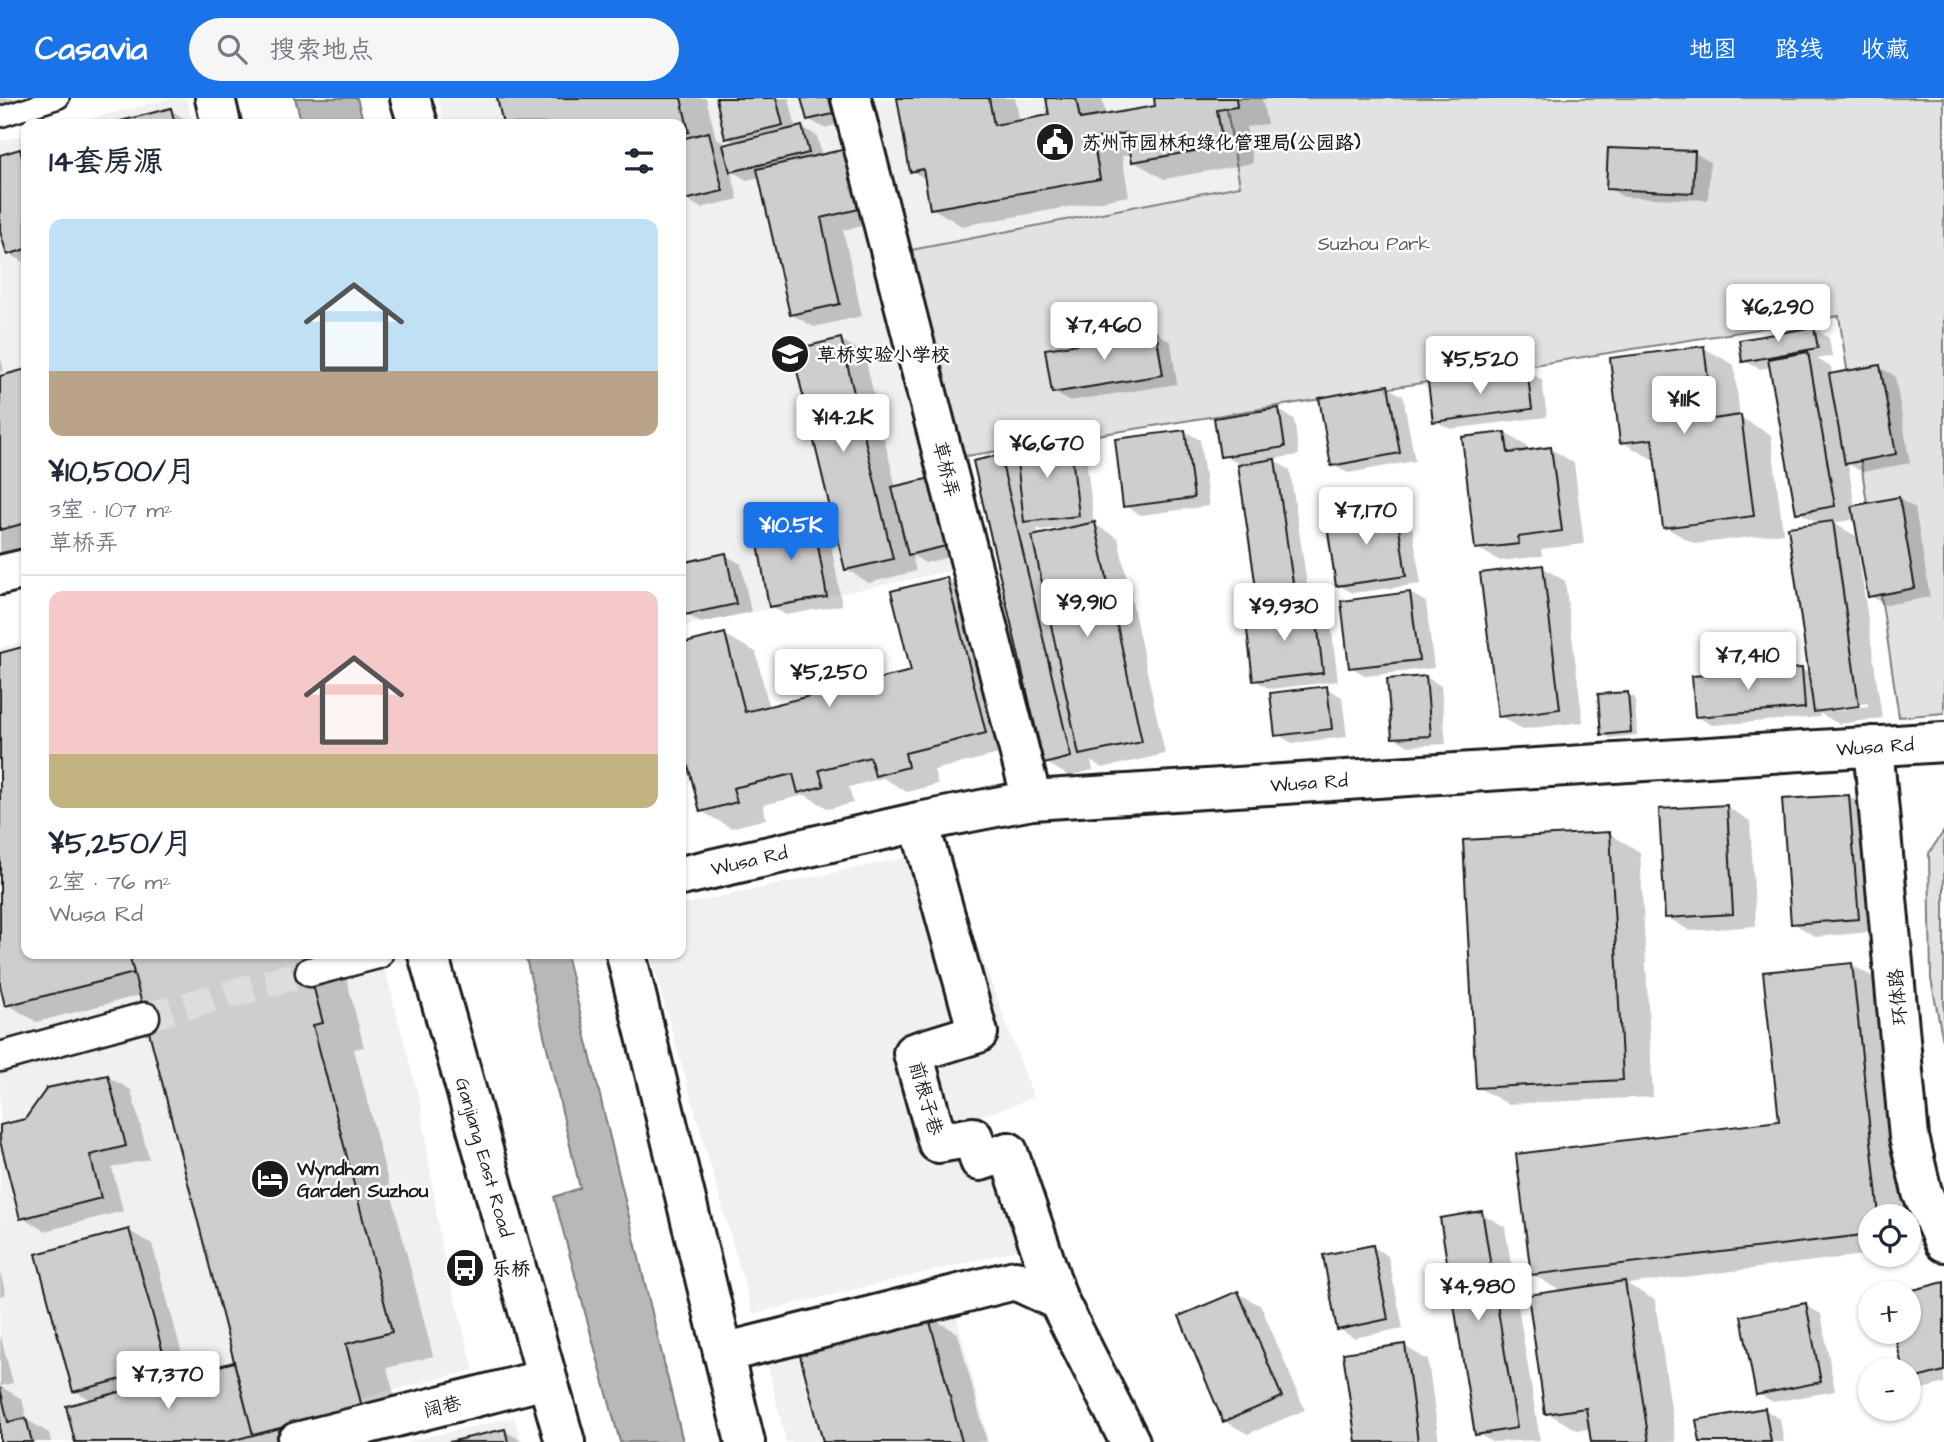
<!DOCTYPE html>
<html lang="zh">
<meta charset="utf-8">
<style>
body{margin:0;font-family:"Architects Daughter","LXGW WenKai TC",sans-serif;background:#f6f6f7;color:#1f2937;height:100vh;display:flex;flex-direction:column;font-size:26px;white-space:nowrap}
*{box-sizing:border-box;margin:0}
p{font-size:23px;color:#747a83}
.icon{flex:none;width:38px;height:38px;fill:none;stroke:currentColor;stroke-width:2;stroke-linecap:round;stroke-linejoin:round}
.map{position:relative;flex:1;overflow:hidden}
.panel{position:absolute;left:21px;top:21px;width:665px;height:840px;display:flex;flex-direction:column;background:#fff;border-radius:14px;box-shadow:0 2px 5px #0004}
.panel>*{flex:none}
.tools{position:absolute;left:1858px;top:1106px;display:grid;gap:14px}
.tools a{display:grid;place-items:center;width:63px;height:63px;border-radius:50%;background:#fff;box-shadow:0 2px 5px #0004;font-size:35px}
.price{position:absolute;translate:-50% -60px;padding:0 16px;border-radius:7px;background:#fff;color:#222;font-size:23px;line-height:46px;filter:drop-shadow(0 2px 4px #0008)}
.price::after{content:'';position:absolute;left:50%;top:42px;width:21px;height:16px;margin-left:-10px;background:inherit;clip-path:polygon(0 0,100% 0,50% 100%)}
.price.active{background:#1a73e8;color:#fff}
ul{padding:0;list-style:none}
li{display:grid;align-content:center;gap:14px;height:371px;padding:0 28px}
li+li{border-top:2px solid #e0e1e3}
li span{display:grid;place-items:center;height:217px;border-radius:14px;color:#555}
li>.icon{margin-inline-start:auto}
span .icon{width:126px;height:126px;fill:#fffc;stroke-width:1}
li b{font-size:30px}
h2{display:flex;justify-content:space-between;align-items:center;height:84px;padding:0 28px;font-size:30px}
header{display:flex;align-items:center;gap:42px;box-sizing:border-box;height:98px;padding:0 35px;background:#1a73e8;color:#fff}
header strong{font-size:33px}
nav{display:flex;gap:38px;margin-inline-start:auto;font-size:24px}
.search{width:490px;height:63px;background:#f6f6f7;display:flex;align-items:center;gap:18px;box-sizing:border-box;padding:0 24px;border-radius:38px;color:#747a83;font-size:26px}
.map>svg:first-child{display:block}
.built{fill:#f0f0f0}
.green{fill:#e2e2e2;stroke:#7f7f7f;stroke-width:2}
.water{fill:#b8b8b8;stroke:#7a7a7a;stroke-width:2}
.shadow{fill:#0003;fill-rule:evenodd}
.building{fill:#cecece;stroke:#1c1c1c;stroke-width:2}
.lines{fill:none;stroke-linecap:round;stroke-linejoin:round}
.pedestrian-tunnel{stroke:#ddd;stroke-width:28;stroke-dasharray:28 14;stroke-linecap:butt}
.service-casing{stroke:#1c1c1c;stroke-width:24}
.pedestrian-casing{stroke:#1c1c1c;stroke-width:33}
.minor-casing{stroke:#1c1c1c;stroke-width:44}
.tertiary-casing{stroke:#1c1c1c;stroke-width:44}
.primary-casing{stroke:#1c1c1c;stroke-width:44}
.service{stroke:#fff;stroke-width:19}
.pedestrian{stroke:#fff;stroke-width:28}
.minor{stroke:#fff;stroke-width:38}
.tertiary{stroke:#fff;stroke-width:38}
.primary{stroke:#fff;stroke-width:38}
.labels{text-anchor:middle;stroke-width:5;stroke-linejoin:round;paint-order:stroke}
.poi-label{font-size:19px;font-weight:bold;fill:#1c1c1c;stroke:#fff;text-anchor:start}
.park-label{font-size:19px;fill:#575757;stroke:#fff}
.street-label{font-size:19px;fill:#1c1c1c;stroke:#fff}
</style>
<header>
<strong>Casavia</strong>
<div class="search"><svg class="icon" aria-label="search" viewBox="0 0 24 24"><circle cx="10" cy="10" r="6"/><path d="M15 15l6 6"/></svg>搜索地点</div>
<nav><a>地图</a><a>路线</a><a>收藏</a></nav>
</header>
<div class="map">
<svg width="1944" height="1344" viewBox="0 0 1944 1344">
<rect width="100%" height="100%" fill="#fff"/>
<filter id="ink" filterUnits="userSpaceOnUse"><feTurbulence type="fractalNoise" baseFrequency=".0143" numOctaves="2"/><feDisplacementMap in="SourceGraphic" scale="14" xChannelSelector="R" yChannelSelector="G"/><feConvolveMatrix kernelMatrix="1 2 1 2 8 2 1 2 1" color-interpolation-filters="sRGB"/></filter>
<g filter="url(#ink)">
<path class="built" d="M172,0H187L193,26H68Z
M438,0H833L955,472L681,529V26H444Z
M866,0H1225L1240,88L906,153Z
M26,37V453L0,459V43Z
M26,543V856H381L421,1008L441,1147L474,1272L184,1344H0V550Z
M942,752L1034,1000L978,1019L1023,1151L753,1216L650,856H681V807Z
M950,1193L989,1344H786L761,1239Z
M514,1319L522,1344H406Z"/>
<path class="green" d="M1225,0H1944V615L1899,619L1839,218L960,359L906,153L1240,88Z
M1944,733V948L1931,881L1929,755Z"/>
<path class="water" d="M295,0H357L364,26H302Z
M525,856H566L683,1344H620L554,1099L580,1090Z"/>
<path class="shadow" d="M0,0H24L26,6L0,14Z
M498,0H706L716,40L724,45L725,48L737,45L727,40L718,0H789L796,31L802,29L817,38L822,58L845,52L882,124L843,132L862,218L814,229L791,216L760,79L747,82L731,73L738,101L701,110L686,101L681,81V26H505Z
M803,0H842L847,24L824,30L808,21Z
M899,0H1015L1020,24L1051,18L1047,0H1102L1106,19L1157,10L1155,0H1262L1267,26L1246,29L1253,65L1164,81L1133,63L1132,56L1122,58L1129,98L962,128L932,110L926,81L912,73Z
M170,12L194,26H115Z
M20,53L26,57V164H24L8,155L0,127V58Z
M1695,55L1710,64L1708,102L1624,99L1608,90Z
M1814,231L1829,240L1832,258L1817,261L1831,269L1832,277L1879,269L1895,278L1910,365L1862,374L1848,366L1855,409L1899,401L1915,410L1930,499L1886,507L1870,498L1856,421L1833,425L1856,438L1882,620L1839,626L1819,615L1820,619L1712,627L1696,618L1802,571L1811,577L1820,426L1797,413L1771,269L1760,271L1744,263ZM1868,605V608L1835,613V609Z
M1156,235L1171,244L1177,286L1069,303L1053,294Z
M841,242L864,255L896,390L930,382L961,456L925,465L912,457L916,473L869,485L846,471Z
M1704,250L1734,267L1740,319L1771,337L1783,435L1695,446L1665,429L1656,361H1652L1622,344Z
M0,258L4,273L0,274Z
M26,273V450L0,457V279Z
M1527,273L1542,282L1547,319L1450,331L1434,322Z
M1387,289L1403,298L1415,363L1348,375L1332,367Z
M1279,312L1294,321L1299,357L1272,361L1290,372L1309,500L1274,505L1259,496L1240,366L1222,357Z
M1185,333L1200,342L1209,408L1141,417L1125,408Z
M1505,335L1528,349L1529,354L1551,351L1574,365L1584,446L1541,451L1542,458L1500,463L1477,450Z
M1070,342L1085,350L1094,426L1118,440L1165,656L1103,670L1091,663L1093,672L1069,678L1045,664L1000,359L1020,370ZM1069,429V432L1039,438L1037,430L1041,432Z
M1396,411L1411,420L1421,486L1353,495L1338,487Z
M813,421L828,430L842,507L786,517L771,508Z
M725,457L741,466L751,514L701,525L686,516L681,494V467Z
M1542,469L1565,483L1583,624L1523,631L1499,618Z
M947,481L977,499L1015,652L934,672L938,686L907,694L883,680L849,689L853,705L829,711L805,697L763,707L766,721L731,730L701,713L693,680L681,673V548L725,537L756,554L769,610L913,574Z
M1410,495L1426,504L1434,570L1366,578L1351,569Z
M1314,508L1330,517L1338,583L1270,591L1255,582Z
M681,515L686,541L681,542Z
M26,550V856H326L344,871L364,949L354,951L433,1258L387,1270L404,1333L360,1344H77L93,1303L75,1293L129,1133L152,1146L188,1278L234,1266L237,1268L141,897L37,924L7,906L0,880V556Z
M1426,579L1441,588L1446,646L1409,648L1393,639Z
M1326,590L1342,599L1347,639L1292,645L1277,636Z
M1628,596L1635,600L1637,637L1610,640L1603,636Z
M1849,698L1872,712L1882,833L1816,839L1793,825Z
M1727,709L1750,723L1756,828L1690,833L1667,819Z
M1610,736L1640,754L1653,999L1508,1006L1477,989Z
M1852,867L1882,884L1907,1118H1871V1156L1627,1186L1655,1202L1676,1344H1593L1591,1331L1577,1332L1547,1315L1562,1194L1532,1176L1781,1025Z
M108,979L131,992L149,1061L112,1070L123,1113L45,1133L22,1120L0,1029L26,1023Z
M1481,1115L1505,1129L1540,1342L1492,1344L1477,1335Z
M1373,1149L1388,1158L1403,1230L1354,1240L1339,1231Z
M0,1174L6,1196L0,1198Z
M1943,1186L1944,1285L1923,1291L1909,1283V1272H1905L1896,1234H1909L1908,1195Z
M1238,1195L1261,1208L1305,1312L1248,1336L1224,1323Z
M1805,1207L1821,1216L1835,1293L1773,1304L1758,1296Z
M928,1218L958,1235L987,1344H825Z
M0,1236L13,1285L0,1288L22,1301L27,1322L49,1335L51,1344H0Z
M1404,1248L1428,1262L1439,1344H1358Z
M1765,1312L1780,1321L1784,1344H1701Z
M505,1333L524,1344H457Z"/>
<path class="building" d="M497,0H681L689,34L681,36V26H503Z
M716,0H776L783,27L725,41Z
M801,0H829L833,16L807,22Z
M897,0H989L994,27L1049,17L1046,0H1076L1080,21L1155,8L1154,0H1236L1237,9L1217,12L1223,48L1132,64L1127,35L1093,41L1100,81L930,111L923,71L910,74Z
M171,10L175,26H113V25Z
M802,28L809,55L730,74L723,47Z
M709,34L723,93L684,102L681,88V41Z
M1608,50L1695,53L1693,95L1606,91Z
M20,51L26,74V151L7,157L0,133V57Z
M846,51L859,111L821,120L840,206L790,217L757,71Z
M1814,229L1818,250L1742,264L1739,242Z
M1156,234L1163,277L1052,295L1045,251Z
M841,240L893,461L845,472L792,252Z
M1704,248L1713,321L1741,317L1754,418L1663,430L1652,341L1620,345L1610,260Z
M1808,254L1835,408L1796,415L1768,261Z
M1880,267L1896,356L1845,366L1829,276Z
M26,271V425L0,432V278Z
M1527,271L1532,311L1433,324L1428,284Z
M1388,287L1400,355L1331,368L1319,300Z
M1279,310L1285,349L1220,359L1214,320Z
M1185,332L1194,400L1123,409L1115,341Z
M1505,334L1508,355L1551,349L1562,433L1518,439L1519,446L1475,451L1462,339Z
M1070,340L1079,418L1024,424L1015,346Z
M1000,357L1071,659L1044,666L973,363Z
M1275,361L1294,492L1257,497L1238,367Z
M931,380L946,448L908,457L892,389Z
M1899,399L1915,490L1868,499L1852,408Z
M1396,409L1406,478L1336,488L1326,420Z
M813,419L827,499L769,509L755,429Z
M1833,423L1859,608L1814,614L1788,429Z
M1095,424L1142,644L1079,657L1032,438Z
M726,455L736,506L684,517L681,502V465Z
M1543,467L1560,611L1498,619L1480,475Z
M947,479L986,635L905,655L908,669L875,678L870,659L819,672L824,688L798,695L793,676L733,690L737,704L700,714L688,667L681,668V546L725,535L745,614L911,573L891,493Z
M1410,494L1419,562L1349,570L1341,503Z
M1315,506L1323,575L1253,583L1245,515Z
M26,548V856H129L134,875L5,908L0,887V555Z
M1802,570L1805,610L1695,619L1692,578Z
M1426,578L1431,638L1392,640L1387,581Z
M1327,588L1332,631L1275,638L1270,595Z
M1628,594L1631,634L1601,637L1598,596Z
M1849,697L1859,821L1791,826L1782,701Z
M1727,707L1733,816L1665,820L1659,711Z
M1610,734L1623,982L1476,990L1463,742Z
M129,856H305L323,925L313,927L392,1234L346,1246L362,1309L253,1337Z
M1852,865L1879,1118H1871V1136L1531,1177L1516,1056L1779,1023L1763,874Z
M108,977L126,1048L90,1057L101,1100L20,1121L0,1043V1027L25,1021L47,990Z
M1482,1113L1517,1330L1475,1337L1440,1120Z
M129,1131L167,1269L73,1294L36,1156Z
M1373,1147L1388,1221L1337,1232L1323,1157Z
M1625,1183L1649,1344H1591L1586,1310L1545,1316L1528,1197Z
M1944,1184V1273L1909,1282V1272H1903L1894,1234H1909V1195H1901Z
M1238,1193L1282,1299L1223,1324L1179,1218Z
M1806,1205L1821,1284L1756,1297L1741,1218Z
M928,1216L962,1344H823L798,1250Z
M1405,1246L1418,1344H1356L1343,1255Z
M234,1264L253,1337L227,1344H75L66,1308Z
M0,1290L8,1324L26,1320L32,1344H0Z
M1765,1310L1771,1344H1700L1696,1322Z
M505,1331L508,1344H449Z"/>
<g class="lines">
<path class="pedestrian-tunnel" d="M145,919L310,874"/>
<defs>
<path id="service" d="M0,19L59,0"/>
<path id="pedestrian" d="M310,874L378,856
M0,959L145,919"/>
<path id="minor" d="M851,0L1032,702
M1873,648L1909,1039L1922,1094L1944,1144
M919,724L978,935L913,955L938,1045L973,1039L980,1063L1008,1054L1058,1202
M723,1255L1015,1182L1058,1202L1130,1344
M297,1344L546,1281"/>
<path id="tertiary" d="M0,477L26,471
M681,778L919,724L1032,702L1944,644"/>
<path id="primary" d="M215,0L221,26
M410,0L418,26
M428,856L565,1344
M626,856L745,1344"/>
</defs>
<use href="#service" class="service-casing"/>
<use href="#pedestrian" class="pedestrian-casing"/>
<use href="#minor" class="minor-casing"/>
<use href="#tertiary" class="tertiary-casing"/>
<use href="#primary" class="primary-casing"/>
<use href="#service" class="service"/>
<use href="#pedestrian" class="pedestrian"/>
<use href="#minor" class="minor"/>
<use href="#tertiary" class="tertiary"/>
<use href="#primary" class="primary"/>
</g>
</g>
<defs>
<symbol id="civic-disc" viewBox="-11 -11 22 22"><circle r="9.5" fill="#1c1c1c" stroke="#fff"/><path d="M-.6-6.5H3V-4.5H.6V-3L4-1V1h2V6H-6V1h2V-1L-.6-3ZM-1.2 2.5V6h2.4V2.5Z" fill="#fff"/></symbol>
<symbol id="school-disc" viewBox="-11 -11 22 22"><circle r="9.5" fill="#1c1c1c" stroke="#fff"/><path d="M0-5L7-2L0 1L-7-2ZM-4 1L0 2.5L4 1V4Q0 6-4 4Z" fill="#fff"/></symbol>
<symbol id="hotel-disc" viewBox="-11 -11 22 22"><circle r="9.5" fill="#1c1c1c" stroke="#fff"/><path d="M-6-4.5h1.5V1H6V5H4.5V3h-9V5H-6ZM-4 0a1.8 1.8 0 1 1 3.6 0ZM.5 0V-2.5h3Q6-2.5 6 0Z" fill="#fff"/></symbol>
<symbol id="bus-disc" viewBox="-11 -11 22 22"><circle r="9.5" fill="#1c1c1c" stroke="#fff"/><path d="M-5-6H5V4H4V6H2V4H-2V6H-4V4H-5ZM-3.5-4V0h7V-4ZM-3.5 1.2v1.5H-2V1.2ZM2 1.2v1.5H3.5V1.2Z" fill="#fff"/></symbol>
</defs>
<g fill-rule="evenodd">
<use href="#civic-disc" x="1033" y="22" width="44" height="44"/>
<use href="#school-disc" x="768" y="234" width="44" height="44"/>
<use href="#hotel-disc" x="248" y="1059" width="44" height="44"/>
<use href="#bus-disc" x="443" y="1148" width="44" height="44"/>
</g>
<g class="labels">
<g class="poi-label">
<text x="1082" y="51">苏州市园林和绿化管理局(公园路)</text>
<text x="817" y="263">草桥实验小学校</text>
<text x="297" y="1077">Wyndham<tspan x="297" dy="22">Garden Suzhou</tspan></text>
<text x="492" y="1177">乐桥</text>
</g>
<g class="park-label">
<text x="1374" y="152">Suzhou Park</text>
</g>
<g class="street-label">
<text transform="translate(947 371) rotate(76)" y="7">草桥弄</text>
<text transform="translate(1875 648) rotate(-4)" y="7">Wusa Rd</text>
<text transform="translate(1309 684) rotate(-4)" y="7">Wusa Rd</text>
<text transform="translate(749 762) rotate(-13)" y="7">Wusa Rd</text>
<text transform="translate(1897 899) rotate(-95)" y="7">环体路</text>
<text transform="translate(927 1000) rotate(74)" y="7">前根子巷</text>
<text transform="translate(485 1059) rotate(74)" y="7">Ganjiang East Road</text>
<text transform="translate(442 1308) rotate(-14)" y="7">阔巷</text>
</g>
</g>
</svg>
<div class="tools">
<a><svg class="icon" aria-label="locate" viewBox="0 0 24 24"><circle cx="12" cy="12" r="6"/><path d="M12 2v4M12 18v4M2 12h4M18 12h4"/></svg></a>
<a>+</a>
<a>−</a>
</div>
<b class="price" style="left:1778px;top:246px">¥6,290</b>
<b class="price" style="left:1104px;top:264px">¥7,460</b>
<b class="price" style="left:1480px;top:298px">¥5,520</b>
<b class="price" style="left:1684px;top:338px">¥11K</b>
<b class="price" style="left:843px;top:356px">¥14.2K</b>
<b class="price" style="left:1047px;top:382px">¥6,670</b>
<b class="price" style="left:1366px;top:449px">¥7,170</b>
<b class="price active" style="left:791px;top:464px">¥10.5K</b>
<b class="price" style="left:1087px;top:541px">¥9,910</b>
<b class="price" style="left:1284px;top:545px">¥9,930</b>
<b class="price" style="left:1748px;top:594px">¥7,410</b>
<b class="price" style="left:829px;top:611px">¥5,250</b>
<b class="price" style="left:1478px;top:1225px">¥4,980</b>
<b class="price" style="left:168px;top:1313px">¥7,370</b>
<section class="panel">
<h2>14套房源<svg class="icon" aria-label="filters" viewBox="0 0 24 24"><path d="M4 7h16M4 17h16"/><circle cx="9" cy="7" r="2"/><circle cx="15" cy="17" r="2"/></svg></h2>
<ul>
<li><span style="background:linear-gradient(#bfe0f5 70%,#b9a48a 0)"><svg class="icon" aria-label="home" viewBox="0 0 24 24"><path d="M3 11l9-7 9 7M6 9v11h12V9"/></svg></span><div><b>¥10,500/月</b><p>3室 · 107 m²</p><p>草桥弄</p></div></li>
<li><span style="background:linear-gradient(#f6c9c9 75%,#c2b280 0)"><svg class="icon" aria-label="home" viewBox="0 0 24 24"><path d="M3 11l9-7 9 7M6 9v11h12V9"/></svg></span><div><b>¥5,250/月</b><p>2室 · 76 m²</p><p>Wusa Rd</p></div></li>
</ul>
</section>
</div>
